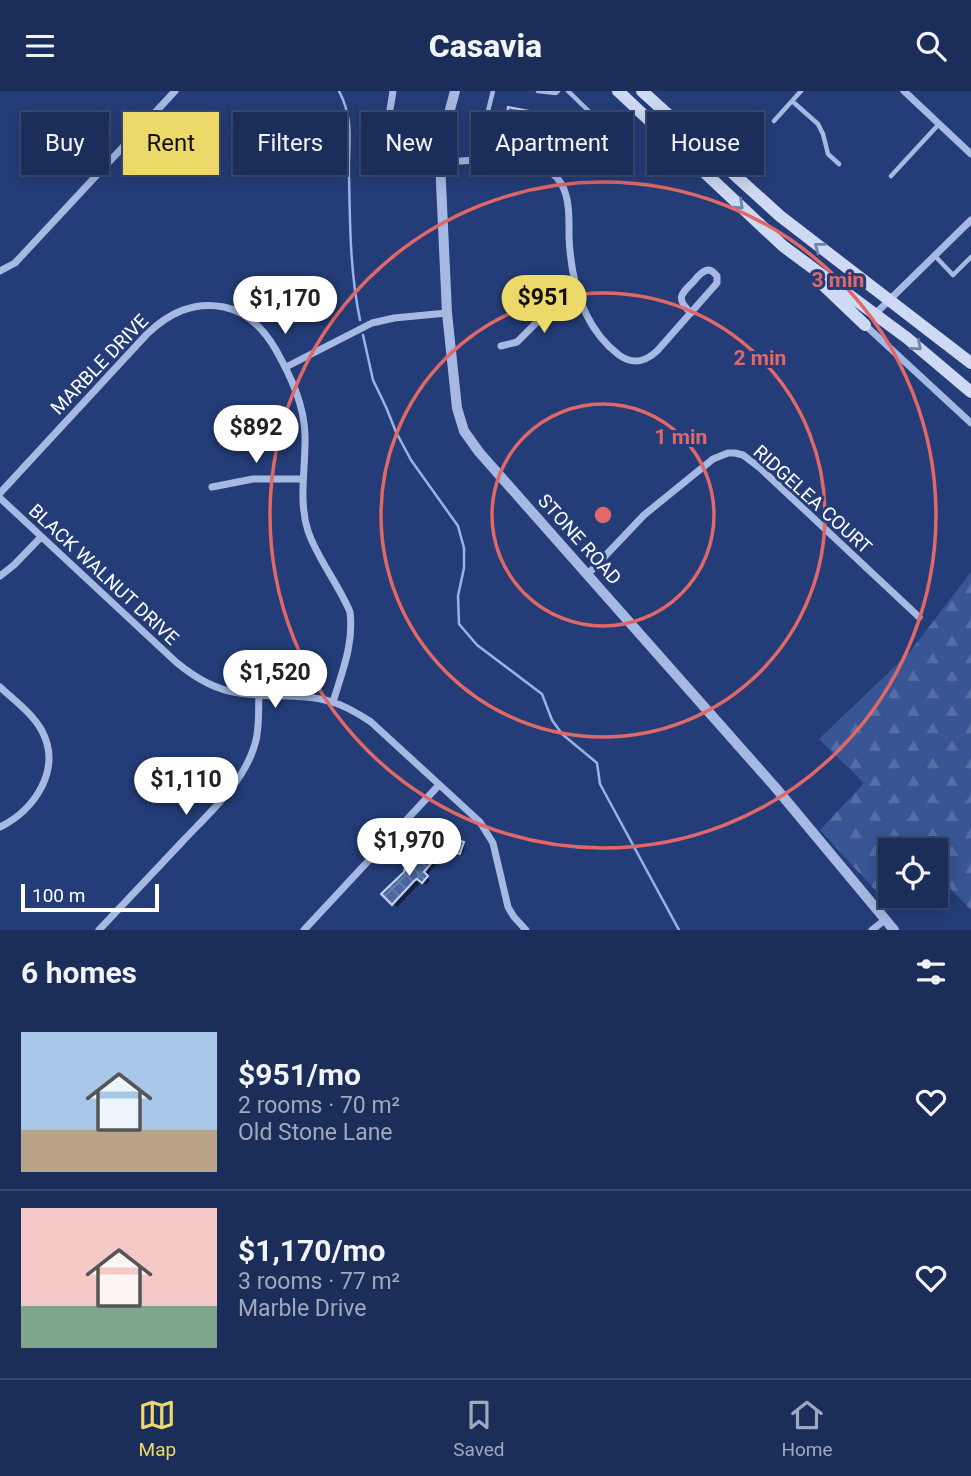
<!DOCTYPE html>
<meta charset="utf-8">
<style>
body{margin:0;font-family:Roboto,sans-serif;background:#283a63;color:#f1f3f6;height:100vh;display:flex;flex-direction:column;font-size:26px;white-space:nowrap}
*{box-sizing:border-box;margin:0}
p{font-size:23px;color:#a0a8bb}
.icon{flex:none;width:38px;height:38px;fill:none;stroke:currentColor;stroke-width:2;stroke-linecap:round;stroke-linejoin:round}
.map{position:relative;height:839px;overflow:hidden}
.drawer{display:flex;flex-direction:column;background:#1b2e5a;flex:1}
.drawer>*{flex:none}
.top-card{position:absolute;left:21px;top:21px;width:929px;height:63px;display:flex;gap:14px}
.fabs{position:absolute;left:878px;top:747px;display:grid;gap:14px}
.fabs a{display:grid;place-items:center;width:70px;height:70px;border-radius:0px;background:#1b2e5a;box-shadow:0 4px 18px #0003,0 0 0 2px #394a70;font-size:35px}
.scale{position:absolute;left:21px;bottom:18px;width:138px;box-sizing:border-box;padding-left:7px;border:4px solid #fff;border-top:0;font-size:19px;line-height:24px;white-space:nowrap;color:#fff;-webkit-text-stroke:5px #243d78;paint-order:stroke}
.price{position:absolute;translate:-50% -60px;padding:0 16px;border-radius:24px;background:#fff;color:#222;font-size:23px;line-height:46px;filter:drop-shadow(0 2px 4px #0008)}
.price::after{content:'';position:absolute;left:50%;top:42px;width:21px;height:16px;margin-left:-10px;background:inherit;clip-path:polygon(0 0,100% 0,50% 100%)}
.price.selected{background:#edd96a;color:#111}
ul{padding:0;list-style:none}
li{display:flex;align-items:center;gap:21px;height:175px;padding:0 21px}
li+li{border-top:2px solid #394a70}
li span{display:grid;place-items:center;flex:none;width:196px;height:140px;border-radius:0px;color:#555}
li>.icon{margin-inline-start:auto}
span .icon{width:84px;height:84px;fill:#fffc;stroke-width:1}
li b{font-size:30px}
h2{display:flex;justify-content:space-between;align-items:center;height:84px;padding:0 21px;font-size:30px}
.pill{padding:0 24px;border-radius:0px;background:#1b2e5a;box-shadow:0 4px 18px #0003,0 0 0 2px #394a70;font-size:24px;line-height:63px}
.pill.selected{background:#edd96a;color:#111}
header{display:flex;justify-content:space-between;align-items:center;height:91px;padding:0 21px;background:#1b2e5a;font-size:32px;font-weight:800}
.menu{display:flex;justify-content:space-around;align-items:center;height:98px;border-top:2px solid #394a70;background:#1b2e5a;font-size:19px;color:#a0a8bb}
.menu a{display:grid;justify-items:center;gap:4px}
.menu .selected{color:#edd96a}
.map>svg:first-child{display:block}
.forest{fill:url(#forest-firs)}
.shadow{fill:#0007}
.lines{fill:none;stroke-linecap:round;stroke-linejoin:round}
.stream{stroke:#9ab2e4;stroke-width:2.5}
.building{fill:url(#building-cross-hatch);stroke:#c8d5f3;stroke-width:2}
.service{stroke:#a5b9e3;stroke-width:4.5}
.minor{stroke:#a5b9e3;stroke-width:7}
.tertiary{stroke:#a5b9e3;stroke-width:10}
.secondary{stroke:#ced9f3;stroke-width:12}
.oneway{stroke:#7083af}
.ring{fill:none;stroke:#e26868;stroke-width:3.5}
.labels{text-anchor:middle;stroke-width:6;stroke-linejoin:round;paint-order:stroke}
.street-label{font-size:19px;fill:#fff;stroke:#243d78}
.centre{fill:#e26868;stroke:#243d78;stroke-width:3.5}
.ring-label{font-size:21px;text-anchor:middle;font-weight:bold;fill:#e26868;stroke:#243d78;stroke-width:6;stroke-linejoin:round;paint-order:stroke}
</style>
<header><svg class="icon" aria-label="menu" viewBox="0 0 24 24"><path d="M4 6h16M4 12h16M4 18h16"/></svg>Casavia<svg class="icon" aria-label="search" viewBox="0 0 24 24"><circle cx="10" cy="10" r="6"/><path d="M15 15l6 6"/></svg></header>
<div class="map">
<svg width="971" height="839" viewBox="0 0 971 839">
<defs>
<pattern id="forest-firs" width="22" height="20" patternUnits="userSpaceOnUse" patternTransform="scale(1.75)"><rect width="22" height="20" fill="#385595"/><path d="M5 1l3.5 6h-7zM16 11l3.5 6h-7z" fill="#566ea5"/></pattern>
<pattern id="building-cross-hatch" width="8" height="8" patternUnits="userSpaceOnUse" patternTransform="scale(1.75)"><rect width="8" height="8" fill="#4c67a1"/><path d="M0 0l8 8M0 8l8-8" fill="none" stroke="#677eaf"/></pattern>
</defs>
<rect width="100%" height="100%" fill="#243d78"/>
<path class="forest" d="M971,481V819L936,783V760H891V784L875,799L820,739L864,692L819,648L909,562Z"/>
<path class="shadow" d="M561,27L565,32V34L571,39L568,53L562,52L560,62L546,59L541,54L515,49L505,41Z
M463,753L465,756L462,765L439,759L437,756Z
M424,762L436,774L426,785L430,789L426,794L422,790L397,816L384,803Z"/>
<g class="lines">
<path class="stream" d="M339,0C355,31 348,52 349,84C350,133 350,181 360,229
M363,244L373,289L386,316L396,341L411,369L458,435L464,457V477L458,505L459,533L477,554L542,603L552,629L562,643L597,672L600,693L679,839"/>
</g>
<path class="building" d="M508,16L562,26L561,31L567,33L564,50L558,49L556,58L539,55L540,51L509,46L510,42L503,41Z
M439,744L464,751L460,763L435,757Z
M424,760L434,769L424,781L428,785L422,792L417,788L415,789L392,814L381,803L405,780L404,779L417,765L418,766Z"/>
<g class="lines">
<path class="service" d="M538,0L556,2L558,0
M792,10L818,33L823,43L828,63L839,73
M774,30L801,0
M489,69L492,48L485,32L493,0
M891,85L939,33
M556,87L605,36L568,0
M935,165L953,184L971,166"/>
<path class="minor" d="M393,0C391,14 385,40 390,53C407,96 532,40 562,94C570,109 569,129 569,146C571,190 582,236 619,264C633,274 645,271 657,260L717,192V185C714,182 713,179 708,179C702,180 697,186 694,190C681,203 675,207 691,222
M904,0L971,63
M0,180L15,172L175,0
M874,224L971,129
M866,233L865,234L971,332
M501,255L517,251L551,217L578,206
M286,276L372,232L394,227L447,222
M212,396L253,388H303
M0,402L147,243C169,222 193,210 224,216C248,221 264,238 276,259C291,286 304,313 305,344C306,376 298,409 308,440C317,467 339,494 350,521C354,553 342,581 333,611
M0,407L176,571C194,586 215,599 239,602C270,607 302,602 332,611C346,615 359,623 371,631L480,731L493,752L508,816L514,826L526,839
M588,483L644,424L713,368L728,362H735L743,364L760,377L919,526
M0,485L14,474L41,446
M0,596C14,609 33,623 42,640C62,678 35,719 0,736
M99,839C126,810 154,781 181,752C208,723 244,692 255,653C260,637 258,620 259,604
M304,839L439,694
M872,839L886,828"/>
<path class="tertiary" d="M455,0L441,52L440,70L447,222L457,317L464,340L479,361L775,696L894,839"/>
<path class="secondary" d="M618,0L783,155L907,247L971,301
M642,0L780,125L971,272
M821,192L865,234"/>
</g>
<defs><path id="oneway-chevron" d="M-2-3.5L2.5 0L-2 3.5" fill="none" stroke-width="1.6" stroke-linecap="round" stroke-linejoin="round" transform="scale(1.75)"/></defs>
<g class="oneway">
<use href="#oneway-chevron" transform="translate(739 114) rotate(43)"/>
<use href="#oneway-chevron" transform="translate(819 156) rotate(-142)"/>
<use href="#oneway-chevron" transform="translate(917 255) rotate(41)"/>
</g>
<g class="ring">
<circle cx="603" cy="424" r="111"/>
<circle cx="603" cy="424" r="222"/>
<circle cx="603" cy="424" r="333"/>
</g>
<g class="labels">
<g class="street-label">
<text transform="translate(99 273) rotate(-46)" y="7">MARBLE DRIVE</text>
<text transform="translate(813 408) rotate(42)" y="7">RIDGELEA COURT</text>
<text transform="translate(580 448) rotate(48)" y="7">STONE ROAD</text>
<text transform="translate(104 483) rotate(43)" y="7">BLACK WALNUT DRIVE</text>
</g>
</g>
<circle cx="603" cy="424" r="10" class="centre"/>
<g class="ring-label">
<text x="838" y="196">3 min</text>
<text x="760" y="274">2 min</text>
<text x="681" y="353">1 min</text>
</g>
</svg>
<div class="fabs">
<a><svg class="icon" aria-label="locate" viewBox="0 0 24 24"><circle cx="12" cy="12" r="6"/><path d="M12 2v4M12 18v4M2 12h4M18 12h4"/></svg></a>
</div>
<div class="scale">100 m</div>
<b class="price selected" style="left:544px;top:244px">$951</b>
<b class="price" style="left:285px;top:245px">$1,170</b>
<b class="price" style="left:256px;top:374px">$892</b>
<b class="price" style="left:275px;top:619px">$1,520</b>
<b class="price" style="left:186px;top:726px">$1,110</b>
<b class="price" style="left:409px;top:787px">$1,970</b>
<div class="top-card">
<a class="pill">Buy</a>
<a class="pill selected">Rent</a>
<a class="pill">Filters</a>
<a class="pill">New</a>
<a class="pill">Apartment</a>
<a class="pill">House</a>
</div>
</div>
<section class="drawer">
<h2>6 homes<svg class="icon" aria-label="filters" viewBox="0 0 24 24"><path d="M4 7h16M4 17h16"/><circle cx="9" cy="7" r="2"/><circle cx="15" cy="17" r="2"/></svg></h2>
<ul>
<li><span style="background:linear-gradient(#a9c7e8 70%,#b9a48a 0)"><svg class="icon" aria-label="home" viewBox="0 0 24 24"><path d="M3 11l9-7 9 7M6 9v11h12V9"/></svg></span><div><b>$951/mo</b><p>2 rooms · 70 m²</p><p>Old Stone Lane</p></div><svg class="icon" aria-label="heart" viewBox="0 0 24 24"><path d="M12 20l-8-8c-3-5 5-10 8-4 3-6 11-1 8 4z"/></svg></li>
<li><span style="background:linear-gradient(#f6c9c9 70%,#7fa58c 0)"><svg class="icon" aria-label="home" viewBox="0 0 24 24"><path d="M3 11l9-7 9 7M6 9v11h12V9"/></svg></span><div><b>$1,170/mo</b><p>3 rooms · 77 m²</p><p>Marble Drive</p></div><svg class="icon" aria-label="heart" viewBox="0 0 24 24"><path d="M12 20l-8-8c-3-5 5-10 8-4 3-6 11-1 8 4z"/></svg></li>
</ul>
</section>
<nav class="menu">
<a class="selected"><svg class="icon" aria-label="map" viewBox="0 0 24 24"><path d="M3 6l6-2 6 2 6-2v14l-6 2-6-2-6 2zM9 4v14M15 6v14"/></svg>Map</a>
<a><svg class="icon" aria-label="saved" viewBox="0 0 24 24"><path d="M7 4h10v16l-5-4-5 4z"/></svg>Saved</a>
<a><svg class="icon" aria-label="home" viewBox="0 0 24 24"><path d="M3 11l9-7 9 7M6 9v11h12V9"/></svg>Home</a>
</nav>
